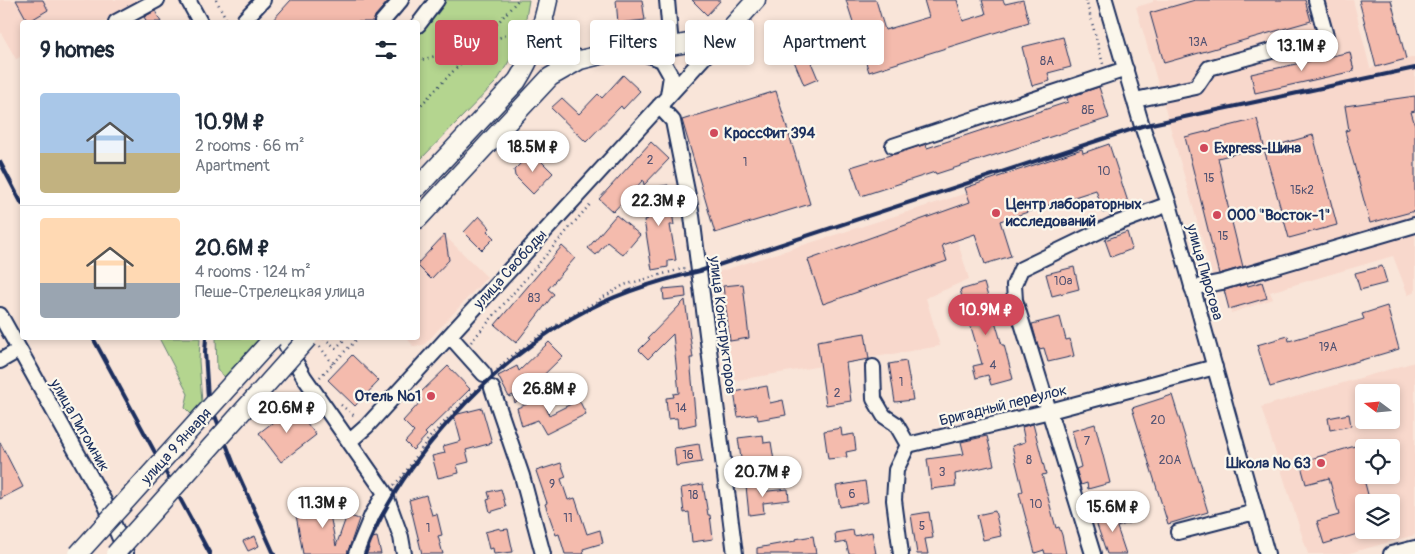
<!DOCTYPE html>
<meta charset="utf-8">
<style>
body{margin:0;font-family:Pangolin,sans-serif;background:#f6f6f7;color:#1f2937;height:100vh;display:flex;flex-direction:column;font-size:19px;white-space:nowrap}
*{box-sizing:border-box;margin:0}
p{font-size:16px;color:#747a83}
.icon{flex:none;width:28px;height:28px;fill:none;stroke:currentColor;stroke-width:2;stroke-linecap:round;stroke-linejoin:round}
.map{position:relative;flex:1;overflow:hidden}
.side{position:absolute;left:20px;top:20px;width:400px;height:320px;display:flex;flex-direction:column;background:#fff;border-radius:5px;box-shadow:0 2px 8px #0003}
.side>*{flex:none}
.guide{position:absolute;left:435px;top:20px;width:475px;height:45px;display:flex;gap:10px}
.needle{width:32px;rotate:286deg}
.buttons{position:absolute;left:1355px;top:384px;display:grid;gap:10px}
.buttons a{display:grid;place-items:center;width:45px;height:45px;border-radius:5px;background:#fff;box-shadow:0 2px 8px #0003;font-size:25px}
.price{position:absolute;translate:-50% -42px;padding:0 11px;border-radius:18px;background:#fff;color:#222;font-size:16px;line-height:32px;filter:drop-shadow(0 1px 2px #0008)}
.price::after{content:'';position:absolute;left:50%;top:30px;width:15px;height:11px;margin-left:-8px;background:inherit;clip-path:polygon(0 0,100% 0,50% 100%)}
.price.on{background:#d1495b;color:#fff}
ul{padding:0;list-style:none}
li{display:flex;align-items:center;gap:15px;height:125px;padding:0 20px}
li+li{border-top:1px solid #e0e1e3}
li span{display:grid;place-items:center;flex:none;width:140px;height:100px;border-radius:5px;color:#555}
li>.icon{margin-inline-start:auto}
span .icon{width:60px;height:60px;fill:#fffc;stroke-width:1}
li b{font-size:21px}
h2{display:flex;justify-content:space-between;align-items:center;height:60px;padding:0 20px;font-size:21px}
.chip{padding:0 18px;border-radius:5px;background:#fff;box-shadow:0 2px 8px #0003;font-size:18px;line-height:45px}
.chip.on{background:#d1495b;color:#fff}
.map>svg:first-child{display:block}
.built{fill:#f8d8cc;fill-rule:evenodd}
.green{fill:#b4d58f;stroke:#688276}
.building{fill:#f4bbad;stroke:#1b2f5e}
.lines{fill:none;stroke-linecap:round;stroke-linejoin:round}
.minor-casing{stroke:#1b2f5e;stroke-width:18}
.major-casing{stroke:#1b2f5e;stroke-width:21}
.path{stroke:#1b2f5e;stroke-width:2.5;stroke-dasharray:1 4;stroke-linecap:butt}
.minor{stroke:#fbf7ec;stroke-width:14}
.major{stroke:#fbf7ec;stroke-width:18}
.rail{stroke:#1b2f5e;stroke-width:4}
.major-bridge-casing{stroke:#1b2f5e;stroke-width:21;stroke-linecap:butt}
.major-bridge{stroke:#fbf7ec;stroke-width:18}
.poi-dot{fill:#d1495b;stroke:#fbf7ec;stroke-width:2}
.labels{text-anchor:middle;stroke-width:4.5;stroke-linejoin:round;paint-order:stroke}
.number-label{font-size:12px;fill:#515272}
.poi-label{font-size:15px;font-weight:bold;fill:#1b2f5e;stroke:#fbf7ec;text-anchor:start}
.street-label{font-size:15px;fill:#1b2f5e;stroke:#fbf7ec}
</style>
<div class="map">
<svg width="1415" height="554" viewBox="0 0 1415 554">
<rect width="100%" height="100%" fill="#f9e5d9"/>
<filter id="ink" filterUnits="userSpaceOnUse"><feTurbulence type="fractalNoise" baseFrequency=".02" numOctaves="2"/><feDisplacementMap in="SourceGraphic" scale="10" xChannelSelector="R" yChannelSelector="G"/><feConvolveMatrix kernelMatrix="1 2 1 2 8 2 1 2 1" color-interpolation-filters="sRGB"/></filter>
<g filter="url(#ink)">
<path class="built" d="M0,0H149L106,22H22V56L16,59L0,31Z
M1153,0H1353L1370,68L1415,57V292L1408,295L1393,256L1270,292L1273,299L1231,313L1220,276L1213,277L1136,7L1153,2Z
M967,193L970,202L948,210L969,279L926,298L940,346L732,381L718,272Z
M444,235L487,277L424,345L413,346L407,338H418V302L421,297L418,294V263Z
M1415,362V535L1346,554H1308L1261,407ZM1364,392H1391V420H1364ZM1364,448H1391V475H1364ZM1364,502H1391V530H1364Z"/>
<path class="green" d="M447,0H529L526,18L514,53L497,81L418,162V35Z
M159,338H200L199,361L202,403L191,414L185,408L188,394Z
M216,338H260L225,377L217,370Z"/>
<path class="building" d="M16,0H43L48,10L28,22Z
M291,0H389L375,16L374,22H271Z
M616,0H642L645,20L618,23Z
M692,0H721L707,15Z
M846,0H876L885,30L929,17L924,0H957L963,21L986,14L982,0H1003L1005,4L1023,0L1029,22L869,72Z
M1195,0H1305L1311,21L1164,63L1150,13Z
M1359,0H1391L1406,59L1376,67Z
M155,11L161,22H147L144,17Z
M795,24L818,79L804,85L781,30Z
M1063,37L1071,67L1048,73L1050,81L1032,86L1022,47Z
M1350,52L1354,71L1255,93L1251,74Z
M623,75L640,91L623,109L621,106L586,142L551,108L562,98L579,114L598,94L602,98Z
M1099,87L1109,118L936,174L935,172L861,196L851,167L926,144L927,148L1068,102L1067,98Z
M776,91L810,204L715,233L682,120Z
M1415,96V111L1411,112L1415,125V211L1370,223L1345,131L1349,130L1345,106Z
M1257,119L1264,146L1218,158L1227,198H1226L1243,267L1219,274L1185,137Z
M1313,135L1337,225L1289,238L1264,149Z
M651,142L669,159L644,185L643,180L613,212L599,199Z
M1109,144L1129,205L1103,213L1096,190L1000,221L1011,256L985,264L975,234L942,245L947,261L823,304L808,260L970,202L965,188L1082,149L1083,153Z
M532,152L553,173L533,194L515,176L514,170Z
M668,185L674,225H670L676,260L668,261V267L652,270L644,220L648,219L644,189Z
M616,215L640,235L623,255L607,242L596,255L588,248Z
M479,216L490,228L487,231L494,238L482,250L464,232Z
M1127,232L1132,249L1111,257L1105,240Z
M445,234L449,260L431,279L418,266V263Z
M562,246L575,258L548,289L554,294L516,343L495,325Z
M1382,266L1387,283L1360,290L1355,273Z
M1074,267L1079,289L1052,296L1046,274Z
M1262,282L1267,298L1229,309L1224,290L1247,284L1248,286Z
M984,283L1002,345H1004L1013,379L991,385L988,375L976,378L973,366L982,364L960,290Z
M743,284L749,338L730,341L723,286Z
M685,287L686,297L664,300L663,289Z
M685,300L693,358H690L696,424L678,428L677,418L668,419L666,398L674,397L673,394L679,393L673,334L648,359L639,350L650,339L648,338Z
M1387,306L1399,349L1270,387L1257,345L1288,336L1289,341L1364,319L1362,314Z
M1060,317L1066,340L1070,339L1074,356L1048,362L1044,348L1039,349L1032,324Z
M865,333L869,359L846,363L851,401L826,405L817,341Z
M549,342L563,356L515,403L513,395L509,397L498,376L517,366L519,371Z
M352,355L379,381L355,406L328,380Z
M906,361L913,400L895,402L889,364Z
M448,366L470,389L425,433L427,435L413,450L405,442L414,432L403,421L422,400L418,395Z
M767,386L770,403L783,400L786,415L758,420L757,414L738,417L734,392Z
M1172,395L1208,512L1168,524L1132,408Z
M543,398L549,415L579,400L586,414L546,434L538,420L522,426L517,408Z
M294,406L316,435L281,462L259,433Z
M482,408L492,443L466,450L469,462L457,465L459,473L438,478L432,456L445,453L443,446L461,441L454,415Z
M1349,414L1351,426L1330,430L1328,418Z
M1033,424L1046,474L1042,475L1056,528L1059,527L1062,535L1066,554H1045L1044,550L1035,553L1019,493L1023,491L1012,446L1025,442L1022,427Z
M1095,424L1110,483L1088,489L1087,483L1081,485L1076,469L1081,467L1072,431Z
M841,428L842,436L854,434L856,450L846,452L847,457L828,459L824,431Z
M763,435L764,443L771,442L775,467L756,470L755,463L742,465L738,438Z
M987,436L994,465L955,474L956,486L931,489L927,459L964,454L961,442Z
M0,442L23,487L0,499Z
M699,444L702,462L676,466L674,448Z
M1355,446L1370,502H1364V532L1324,544L1317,521L1339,515L1329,478L1306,484L1300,462Z
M561,463L566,477L561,479L568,500L575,498L587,534L600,530L603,543L583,549L584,554H565L559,534L556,535L545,504L547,503L536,471Z
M865,481L868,502L840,507L836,486Z
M703,484L708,515H710L713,539L692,542L689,512L684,513L681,488Z
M758,485L759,492L788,489L789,500L763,503L764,513L749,515L746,486Z
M501,489L506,507L490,512L487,500L490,499L488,492Z
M326,494L336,546L347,515L359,519L347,554H303L296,515L309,513L306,498Z
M426,495L432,515L437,514L442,535L438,536L443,554H422L409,500Z
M995,511L1001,536L983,540L977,515Z
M929,512L933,538L925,539L928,554H917L911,515Z
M1126,512L1129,523L1117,527L1126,554H1107L1096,522Z
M500,528V530L508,529L513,552L494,554L493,548L489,549L485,532Z
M853,530L854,536L872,532L876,554H849L846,542L836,544L835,533Z
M255,536L259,546L248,551L243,541Z
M813,536L816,554H757V548L795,541V539Z
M377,537L381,554H365L372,538Z"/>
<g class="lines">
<defs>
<path id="minor" d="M188,0L200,22
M667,0L671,46
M1105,0L1142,126L1169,204L1267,554
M116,22L157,0
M244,22L245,19L263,0
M382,22L401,0
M418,25L437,0
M635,50L662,60L671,76L668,95
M1135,100L1196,87L1209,68L1326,36L1316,0
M659,106L673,121L692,216L735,554
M893,146L1126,69
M1192,288L1222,282L1415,225
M0,315L104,501L126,553
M450,336L484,374
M282,338L304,377L385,493L401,537L404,554
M0,361L19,350
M873,367L874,399L884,416L896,424L908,445
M492,388L522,476L543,554
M350,441L367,426L727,32
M1178,532L1255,512
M356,554L372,515L385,493
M901,554L894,500L896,470L908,445L1050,411L1215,367
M1093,554L1015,300L1014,285L1021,269L1110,226L1169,204
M1391,554L1415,548"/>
<path id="major" d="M544,20C546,42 558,55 580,60
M418,187L517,81C533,56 542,29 548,0
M418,219L550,77L580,60L629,48L671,46L705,40L728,31L756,0"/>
</defs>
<use href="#minor" class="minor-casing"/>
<use href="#major" class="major-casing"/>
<path class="path" d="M216,0L228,22
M1086,0L1103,64
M418,61L522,31
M418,108L480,43L518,0
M324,338L336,348L346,338
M471,342L592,202
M320,347L333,364
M497,370L508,359L545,332L624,285L685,268
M320,377L358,338
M341,405L356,417
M394,485L402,477L429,438L478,387"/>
<use href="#minor" class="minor"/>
<use href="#major" class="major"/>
<path class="rail" d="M0,162L22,204
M93,338L210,554
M206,338L205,352L208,398L235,467L274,554
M365,554C398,464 489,366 572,318C612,295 655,281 700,271L1142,126L1415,68"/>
<defs>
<path id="major-bridge" d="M78,554L273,338
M115,554L308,338"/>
</defs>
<use href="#major-bridge" class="major-bridge-casing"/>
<use href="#major-bridge" class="major-bridge"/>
</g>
</g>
<g class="poi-dot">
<circle cx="714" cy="133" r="5"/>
<circle cx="1204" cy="148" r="5"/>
<circle cx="996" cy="213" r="5"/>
<circle cx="1217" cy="215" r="5"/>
<circle cx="431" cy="396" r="5"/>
<circle cx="1321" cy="463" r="5"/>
</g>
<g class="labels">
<g class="number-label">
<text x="1198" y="46">13А</text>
<text x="1047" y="65">8А</text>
<text x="1088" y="114">8Б</text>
<text x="650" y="164">2</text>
<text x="745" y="166">1</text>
<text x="1104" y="175">10</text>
<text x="1209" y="182">15</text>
<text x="1302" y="194">15к2</text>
<text x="1223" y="240">15</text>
<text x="1063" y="285">10а</text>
<text x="534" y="302">83</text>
<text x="1328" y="351">19А</text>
<text x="993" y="369">4</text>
<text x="901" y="386">1</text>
<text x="837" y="397">2</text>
<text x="681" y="412">14</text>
<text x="1158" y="424">20</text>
<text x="1087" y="445">7</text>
<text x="688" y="459">16</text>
<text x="1029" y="464">8</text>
<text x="1170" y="464">20А</text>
<text x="942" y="476">3</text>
<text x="552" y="488">9</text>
<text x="852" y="498">6</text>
<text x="693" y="499">18</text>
<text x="1036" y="508">10</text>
<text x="568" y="522">11</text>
<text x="922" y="530">5</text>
<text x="428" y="532">1</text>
</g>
<g class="poi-label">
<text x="724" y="138">КроссФит 394</text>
<text x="1214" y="153">Express-Шина</text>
<text x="1006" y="209">Центр лабораторных<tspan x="1006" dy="17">исследований</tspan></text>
<text x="1227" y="220">ООО "Восток-1"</text>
<text x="421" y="401" text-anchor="end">Отель №1</text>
<text x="1311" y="468" text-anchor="end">Школа № 63</text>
</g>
<g class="street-label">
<text transform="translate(510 269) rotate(-48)" y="5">улица Свободы</text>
<text transform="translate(1205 272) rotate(74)" y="5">улица Пирогова</text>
<text transform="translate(723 325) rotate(83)" y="5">улица Конструкторов</text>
<text transform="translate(1003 405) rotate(-14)" y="5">Бригадный переулок</text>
<text transform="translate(80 425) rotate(60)" y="5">улица Питомник</text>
<text transform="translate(176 446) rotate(-48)" y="5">улица 9 Января</text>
</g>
</g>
</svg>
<div class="buttons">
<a><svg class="needle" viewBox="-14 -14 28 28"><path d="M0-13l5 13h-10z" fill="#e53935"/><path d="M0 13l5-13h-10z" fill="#747a83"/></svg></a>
<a><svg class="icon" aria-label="locate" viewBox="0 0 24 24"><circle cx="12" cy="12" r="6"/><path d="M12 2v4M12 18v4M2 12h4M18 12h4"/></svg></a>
<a><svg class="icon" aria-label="layers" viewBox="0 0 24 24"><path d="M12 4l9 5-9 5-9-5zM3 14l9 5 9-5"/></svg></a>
</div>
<b class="price" style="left:1302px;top:72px">13.1M ₽</b>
<b class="price" style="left:533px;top:173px">18.5M ₽</b>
<b class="price" style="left:659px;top:227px">22.3M ₽</b>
<b class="price on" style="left:986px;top:336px">10.9M ₽</b>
<b class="price" style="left:550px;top:415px">26.8M ₽</b>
<b class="price" style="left:287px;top:434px">20.6M ₽</b>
<b class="price" style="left:763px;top:498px">20.7M ₽</b>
<b class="price" style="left:323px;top:529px">11.3M ₽</b>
<b class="price" style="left:1113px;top:533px">15.6M ₽</b>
<div class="guide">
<a class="chip on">Buy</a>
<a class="chip">Rent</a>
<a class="chip">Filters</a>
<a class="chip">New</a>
<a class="chip">Apartment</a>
</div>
<section class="side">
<h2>9 homes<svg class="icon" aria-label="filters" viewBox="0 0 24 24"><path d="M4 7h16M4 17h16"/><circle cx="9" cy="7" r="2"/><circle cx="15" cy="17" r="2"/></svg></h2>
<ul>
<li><span style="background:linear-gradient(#a9c7e8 60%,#c2b280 0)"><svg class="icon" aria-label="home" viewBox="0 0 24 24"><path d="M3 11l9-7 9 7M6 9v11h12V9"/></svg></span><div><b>10.9M ₽</b><p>2 rooms · 66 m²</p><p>Apartment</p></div></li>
<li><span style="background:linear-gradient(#ffd9b3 65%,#9aa5b1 0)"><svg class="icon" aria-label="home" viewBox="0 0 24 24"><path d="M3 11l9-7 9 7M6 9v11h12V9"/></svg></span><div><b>20.6M ₽</b><p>4 rooms · 124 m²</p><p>Пеше-Стрелецкая улица</p></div></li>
</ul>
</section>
</div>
